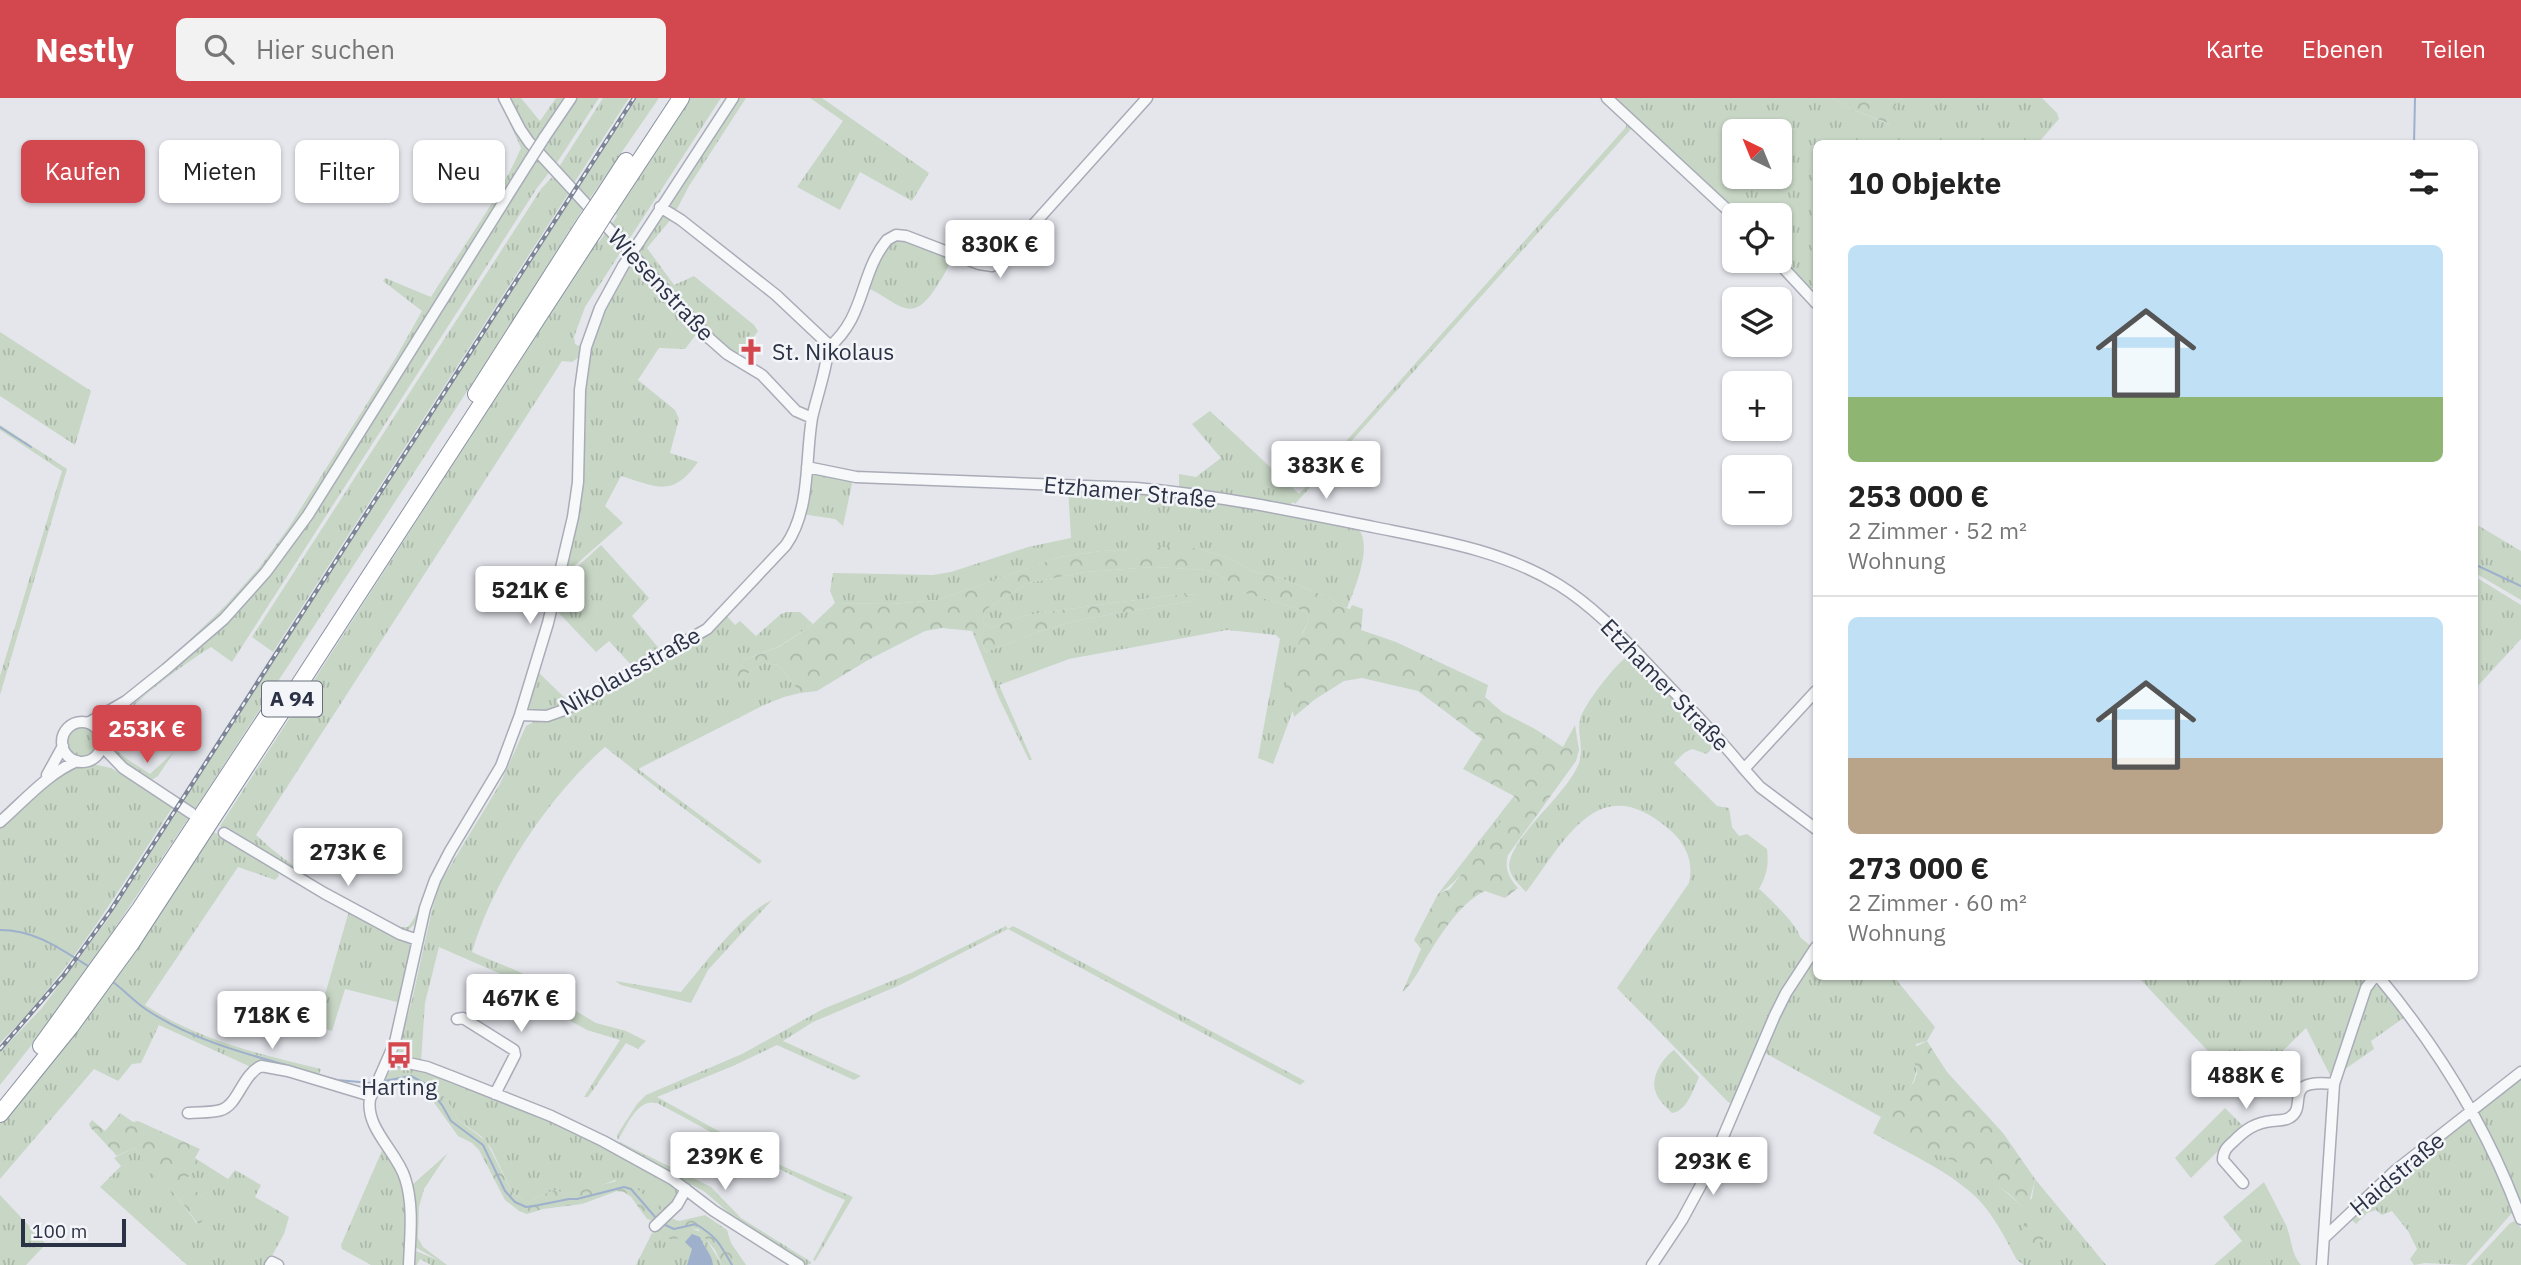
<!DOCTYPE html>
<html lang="de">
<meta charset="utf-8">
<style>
body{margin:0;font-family:"IBM Plex Sans",sans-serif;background:#f2f2f2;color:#222;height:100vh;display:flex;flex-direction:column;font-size:26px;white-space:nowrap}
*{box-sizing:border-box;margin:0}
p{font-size:23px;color:#767676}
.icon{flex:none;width:38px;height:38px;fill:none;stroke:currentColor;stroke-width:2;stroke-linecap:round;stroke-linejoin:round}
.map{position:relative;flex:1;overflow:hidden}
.drawer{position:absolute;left:1813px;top:42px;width:665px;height:840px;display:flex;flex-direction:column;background:#fff;border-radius:10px;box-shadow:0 2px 5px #0004}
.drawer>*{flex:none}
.guide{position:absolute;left:21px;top:42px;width:665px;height:63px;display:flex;gap:14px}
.needle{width:46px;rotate:317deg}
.controls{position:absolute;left:1722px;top:21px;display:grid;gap:14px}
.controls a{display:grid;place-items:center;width:70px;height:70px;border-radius:10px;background:#fff;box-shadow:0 2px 5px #0004;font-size:35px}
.scale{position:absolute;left:21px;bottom:18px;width:105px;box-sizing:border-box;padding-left:7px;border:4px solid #2b3245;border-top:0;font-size:19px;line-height:24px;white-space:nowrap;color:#2b3245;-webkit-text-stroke:5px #f4f5f9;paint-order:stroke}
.price{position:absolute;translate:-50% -60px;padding:0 16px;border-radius:7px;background:#fff;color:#222;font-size:23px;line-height:46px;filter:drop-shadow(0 2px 4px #0008)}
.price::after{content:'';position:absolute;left:50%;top:42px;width:21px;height:16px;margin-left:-10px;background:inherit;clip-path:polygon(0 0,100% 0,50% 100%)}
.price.current{background:#d3474e;color:#fff}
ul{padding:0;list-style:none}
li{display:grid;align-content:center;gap:14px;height:371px;padding:0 35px}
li+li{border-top:2px solid #e0e0e0}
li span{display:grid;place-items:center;height:217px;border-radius:10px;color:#555}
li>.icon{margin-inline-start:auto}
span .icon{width:126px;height:126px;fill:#fffc;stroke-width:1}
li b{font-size:30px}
h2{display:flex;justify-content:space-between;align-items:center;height:84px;padding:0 35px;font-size:30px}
.chip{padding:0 24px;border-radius:10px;background:#fff;box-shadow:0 2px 5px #0004;font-size:24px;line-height:63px}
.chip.current{background:#d3474e;color:#fff}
header{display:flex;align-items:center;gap:42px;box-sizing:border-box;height:98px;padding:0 35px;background:#d3474e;color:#fff}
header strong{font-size:33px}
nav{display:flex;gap:38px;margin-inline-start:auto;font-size:24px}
.search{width:490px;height:63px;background:#f2f2f2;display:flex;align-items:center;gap:18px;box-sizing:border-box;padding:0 24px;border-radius:10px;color:#767676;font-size:26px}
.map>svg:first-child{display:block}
.grass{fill:url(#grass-tufts);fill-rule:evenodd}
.forest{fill:url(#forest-crowns)}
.water{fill:#9eb0cc}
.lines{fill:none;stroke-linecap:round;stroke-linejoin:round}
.stream{stroke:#9eb0cc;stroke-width:2}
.minor-casing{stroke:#a9acb7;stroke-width:13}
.highway-casing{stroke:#8a92a3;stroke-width:18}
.minor{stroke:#f7f8fa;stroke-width:10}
.highway{stroke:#fff;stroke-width:16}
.rail-casing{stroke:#7c8496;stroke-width:4.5}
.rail{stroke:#f4f5f9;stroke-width:2;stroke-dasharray:5;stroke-linecap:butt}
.minor-bridge-casing{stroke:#a9acb7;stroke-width:13;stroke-linecap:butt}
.highway-bridge-casing{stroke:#8a92a3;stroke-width:18;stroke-linecap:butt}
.minor-bridge{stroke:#f7f8fa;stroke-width:10}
.highway-bridge{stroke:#fff;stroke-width:16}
.labels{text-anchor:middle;stroke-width:5;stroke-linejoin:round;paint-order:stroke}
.shield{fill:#f4f5f9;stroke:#676c7b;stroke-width:2}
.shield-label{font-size:21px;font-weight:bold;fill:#2b3245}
.street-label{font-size:23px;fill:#2b3245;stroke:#f4f5f9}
.poi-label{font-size:23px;fill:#2b3245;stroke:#f4f5f9;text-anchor:start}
</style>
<header>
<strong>Nestly</strong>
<div class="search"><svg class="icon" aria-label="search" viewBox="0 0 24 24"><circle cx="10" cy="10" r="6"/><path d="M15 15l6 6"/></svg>Hier suchen</div>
<nav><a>Karte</a><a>Ebenen</a><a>Teilen</a></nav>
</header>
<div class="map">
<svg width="2521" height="1167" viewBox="0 0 2521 1167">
<defs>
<pattern id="grass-tufts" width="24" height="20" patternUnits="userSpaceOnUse" patternTransform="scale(1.75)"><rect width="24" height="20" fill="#c7d6c5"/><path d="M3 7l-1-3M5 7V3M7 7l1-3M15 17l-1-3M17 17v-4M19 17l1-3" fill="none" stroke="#abb8ab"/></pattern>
<pattern id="forest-crowns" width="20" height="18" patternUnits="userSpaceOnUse" patternTransform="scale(1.75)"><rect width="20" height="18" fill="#c7d6c5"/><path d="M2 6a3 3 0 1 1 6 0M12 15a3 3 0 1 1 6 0" fill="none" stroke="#abb8ab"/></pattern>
</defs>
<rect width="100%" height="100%" fill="#e4e6ec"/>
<path class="grass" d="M498,0H521L540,23L556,0H599L558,63L537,90L232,564L211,549C185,566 118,611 110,641C117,658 136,666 150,676L174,654L158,678L150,683C134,672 109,659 105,639L119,618L182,565L175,556L226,507L259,470L289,429L395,261L422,213L383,183L385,180L431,199C461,151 499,101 521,50Z
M603,0H629L572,88L559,69Z
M637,0H659L588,103L577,92Z
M689,0H721L585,209L574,239L575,246L579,248L582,246V257L572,264L562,263L256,737C297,775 341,799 391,825L401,829H408L415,819L436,766L466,717L417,824L407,833H403L285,770L220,728L597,143L599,144L617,118L615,114Z
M738,0H746L689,88L677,111H672L667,107Z
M810,0H822L929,75L912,103L860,74L840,112L797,89L843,23Z
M1599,0H1603L1632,30L1295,406L1293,404L1288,409L1179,391V376L1196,379L1221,360L1192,326L1210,313L1299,396L1626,29V25Z
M1613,0H1832L1851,11L1889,26L1898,0H2042L2057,15L2059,21L2038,45L1816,46V191L1808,189L1780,160V117H1739ZM1734,33H1780V79H1734Z
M553,78L557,79L570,93L273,554L252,539L541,91Z
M574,97L584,109L514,221L195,711L183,704Z
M666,117L672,120L647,150L674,187L694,178L754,227L758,233L738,260L698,234L685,251L659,250L638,282L675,312L679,321L670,355L698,364C672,400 658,389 621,378L605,408L623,425L572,470L566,469L585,266L606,203L660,118Z
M894,139L951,157C950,169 943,178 937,188C911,229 900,205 868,190L876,160Z
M0,234L91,293L75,347L0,298Z
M0,327L67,371L0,597V578L62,373L0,332Z
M813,374L851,382L852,386L843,428L835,421L802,416L809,377Z
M1068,389L1161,395L1357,429C1374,446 1355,490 1347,510L1339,508L1332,501L1281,480L1252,473L1231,461L1200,451L1100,453L1060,459L938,502L891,506L835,505L830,493L833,475L933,477L951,474L1028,449L1071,440Z
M2474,425L2521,453V502L2475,475Z
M601,447L649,500L632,518L662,554L634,570L609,543L596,554L555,511L563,482Z
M1154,469L1206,472L1225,480L1237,492L1305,513L1309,522L1303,534L1287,597L1293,612L1273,666L1258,660L1280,541L1276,537L1227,532L1069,561L999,587L1032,662H1029L999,600L972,533L979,538L986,554L1043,532L1084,521L1192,503L1197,496L1166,498L1054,513L1023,518L992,530L983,524L985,512L1028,485L1085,474Z
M2474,478L2521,507V541L2475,591Z
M787,514H800L813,526L780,548L744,562L735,583L764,565L779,567L800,595L784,599L764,607L638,671L762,763L759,766L671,701L605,649C548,699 493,782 472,854C493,864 560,886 566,907L596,925L626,933L646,943L638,951L626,945L588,999H584L620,942L587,932L552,913L556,900L439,849L425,905L421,964L400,959L398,951L412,902L432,812L440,785L500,686L526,628L726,517L735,527L740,523L756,538L781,516Z
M1628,558L1640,561L1722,649L1712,650L1707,656L1692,651L1684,655L1674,665L1717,708L1729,710L1732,729L1739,738L1747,736L1767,751C1769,766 1767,777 1759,791C1769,799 1798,828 1800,839L1814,851L1733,1006L1728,1004L1617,890L1689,785C1694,764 1686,746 1670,732C1599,670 1567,740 1526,794C1517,784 1506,775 1510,762C1519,731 1567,696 1579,665C1584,650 1577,636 1580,622C1582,609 1616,565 1628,558Z
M537,573L571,606L553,614L529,612L528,609Z
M67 644a15 15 0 1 1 30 0a15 15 0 1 1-30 0Z
M93,666L111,670L174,707C120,790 70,875 0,945V730L58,675L76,668Z
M1514,698L1516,704C1502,724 1457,789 1438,796Z
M179,711L190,718L67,902L0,987V954L42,910L108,821Z
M214,734L278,773L279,778L275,782L238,769L145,907C198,942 259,956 321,971L318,979L253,970L159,927L141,965L132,966L118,983L94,971L0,1081V1025L155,823Z
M772,802L708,872L691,905L621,887L615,883L681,894C704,867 741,816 772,802Z
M349,813L407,843L412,848L401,905L345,891L332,933L316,928Z
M1006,828L1008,831L1013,828L1044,844L1305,983L1300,987L1008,831L900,887L813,924L783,943L861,978L854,982L777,947L733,968L657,999L780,1067L853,1099L815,1163L813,1162L845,1102C780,1074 720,1038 657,1005C637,1000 627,1028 618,1042L617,1037L637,1006L646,997L742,956L823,911L911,875Z
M1816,853V878L1894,879L1935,929L1927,943L1916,946C1917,964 1919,978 1908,992L1970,1070L1992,1082L2023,1109L2032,1100L2035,1081L2106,1167H2024L2017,1162C2006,1142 1995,1119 1979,1102C1952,1074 1907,1055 1873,1035L1881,1019L1765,955L1767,950L1764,948L1779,914Z
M2138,879H2366L2333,977H2330L2306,930L2244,991Z
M2373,888H2380L2405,919L2371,943L2374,951L2338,976L2367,892Z
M1674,952L1699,979C1693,992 1687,1013 1672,1015C1666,1009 1657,1001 1655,992C1651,979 1663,959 1674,952Z
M396,967L424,972L570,1030L672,1087L678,1092L679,1099L663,1114L615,1082L597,1089L567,1096L554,1092L532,1102H523L512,1094L491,1050L481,1038L458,1022L447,1002L428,987L425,992C411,977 399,981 382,988L388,976Z
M2521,979V1111L2478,1016L2480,1012Z
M2225,1010L2243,1028L2191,1080L2175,1060Z
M2468,1021L2473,1024L2513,1111L2512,1115L2466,1167L2425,1165L2414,1167L2410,1161L2417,1151L2408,1133L2392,1113L2382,1117L2376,1112L2367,1115L2356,1126L2349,1119L2387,1081Z
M620,1044L711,1089L741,1120L811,1164L810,1166L806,1167L753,1136L705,1094L618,1047Z
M384,1048L400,1074L407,1111L405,1167H371L342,1151L341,1147Z
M134,1050L140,1056L144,1069L175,1096L198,1127L207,1102L182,1083L195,1060L228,1081L235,1072L261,1087L255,1099L289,1119L284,1136L267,1167H187L100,1089L121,1068L114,1060Z
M448,1055L424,1091L419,1109L418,1140L423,1149L447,1167H431L420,1161L417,1167H412L414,1155L416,1153L438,1162L413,1148L412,1087Z
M2264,1084C2271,1098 2278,1111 2285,1125C2292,1138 2290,1155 2301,1167H2214L2242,1143L2223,1119Z
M0,1097L46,1146L26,1167H0Z
M2515,1123L2521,1130V1167H2471L2510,1125Z
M692,1131L702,1134L722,1167H636L652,1135C671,1143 675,1142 692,1131Z"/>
<path class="forest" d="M1832,0H1898L1890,26L1851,11Z
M1174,448L1200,451L1231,461L1252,473L1281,480L1332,501L1339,508L1350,511L1352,507L1363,511L1361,532L1396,544L1488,587L1485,599L1502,614L1535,631L1563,649L1575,627L1579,652L1576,663L1508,757C1504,770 1509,780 1518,790L1505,800L1485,793C1464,802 1445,830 1433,849C1422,865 1416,882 1402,895L1421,851L1414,842L1438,796L1450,791L1516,703L1514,698L1463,671L1482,641L1418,593L1362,580L1344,583L1314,602L1294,619C1293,611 1289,605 1287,598C1283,579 1301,539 1309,522L1305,513L1236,492L1225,480L1206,472L1154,469L1085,474L1028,485L985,512L983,524L992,530L1023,518L1054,513L1166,498L1197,496L1192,503L1084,521L1043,532L986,554L979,538L972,533L942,530L925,533L868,562L817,593L800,595L779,567L764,565L734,584L744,562L781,548L813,526L835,505L891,506L938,502L1060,459L1100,453L1137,452Z
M1927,943L1947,974L2003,1035L2035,1081L2028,1110L2023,1109C2007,1093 1990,1080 1969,1070C1941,1056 1901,1045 1884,1018L1914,984L1917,975L1911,951Z
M431,986L447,1002L458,1022L486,1043L512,1094L523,1102H532L554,1092L567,1096L624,1081L630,1084L663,1115L655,1123L647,1121L631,1099L624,1094L617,1093L582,1106L543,1111L527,1116L519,1113L505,1102L479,1052L472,1045L458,1038L425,992Z
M120,1015L133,1024L138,1023L200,1051L195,1060L199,1065L196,1072L183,1083L207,1102L203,1122L199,1127L175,1096L143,1069L140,1056L134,1050L117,1058L91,1030L89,1026L92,1022L105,1033Z
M705,1117L727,1132L731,1145L746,1167H722L715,1152L698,1131C689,1131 689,1136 682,1139C671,1144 661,1139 652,1135L668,1119L679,1123Z
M2028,1119L2044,1128L2047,1137L2037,1147H2028L2021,1137Z"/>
<path class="water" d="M692,1136L700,1139C704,1150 712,1156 713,1167H687L692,1151L685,1144Z"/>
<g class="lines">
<path class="stream" d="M2414,46L2415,0
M0,329L31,349
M2474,466L2521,488
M0,832C35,832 59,850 88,868
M113,884C125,893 135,904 147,912C189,940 239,954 286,967
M308,974L337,982L371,985
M384,983L411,978L424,985L442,1007L451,1023L483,1047L505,1093L515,1104L526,1109L534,1108L569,1101H577L624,1089L631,1091L656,1120
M663,1126L674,1131L696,1126C719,1141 719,1145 732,1167"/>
<defs>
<path id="minor" d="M504,0L520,31L529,44L710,241L727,256L762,277L796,313L812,320
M1607,0L1734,118
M544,40L571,0
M639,144L733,0
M1777,163L1816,205
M828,250C866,219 859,176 887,142L896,137L906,138L979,166L992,168L999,165L1147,0
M807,369L856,379L1136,390C1216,397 1294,413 1373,429C1437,442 1502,452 1559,487C1599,512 1629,547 1661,580C1689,610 1719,639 1744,671
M1816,593L1744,671L1760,689L1816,731
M520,617L547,618L564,612L707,531L786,447C811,411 805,361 812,320C816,301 829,264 828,246L776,197L681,122L660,109
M62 644a20 20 0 1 1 40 0a20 20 0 1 1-40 0Z
M88,625L126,603L166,571L224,521L266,474L308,417L530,62
M101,639L120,611
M101,647L123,670L191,715
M47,677L63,648
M0,724C25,702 47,676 77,663
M224,735L324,795L400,836L418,842
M2378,878C2438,950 2489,1033 2521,1121
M457,921L463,920L514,952L515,957L495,996
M389,961L427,969L453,979L551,1018L603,1043L672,1081L714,1113L799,1167
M188,1015C198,1014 212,1015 221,1012C238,1007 242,977 261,968L288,973L371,998
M2243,1085L2223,1062C2223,1053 2227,1049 2234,1043C2246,1031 2255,1025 2272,1023C2277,1022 2284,1023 2289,1020C2310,1009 2279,980 2334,986
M655,1128L677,1107L686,1091
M2325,1139L2396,1072L2521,974
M270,1167L272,1164L278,1167
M409,1167C410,1139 414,1107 405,1080C397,1054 365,1030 370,1001L395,944L425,810L435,782L450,753L501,668L520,617L548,525L573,419L578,384L580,292L586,249L600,210L623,168
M1652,1167L1682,1122L1708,1074L1775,917L1786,895L1816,849
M2322,1167L2334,986L2366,890L2375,878"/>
<path id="highway" d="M600,103L626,63
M608,111L681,0
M476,296L585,125
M41,948L140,811L277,603
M0,1016L71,928L132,844L594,133"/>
</defs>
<use href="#minor" class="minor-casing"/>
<use href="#highway" class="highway-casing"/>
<use href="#minor" class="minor"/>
<use href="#highway" class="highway"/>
<defs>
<path id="rail" d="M0,951L64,877L111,812L634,0"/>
</defs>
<use href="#rail" class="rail-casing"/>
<use href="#rail" class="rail"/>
<defs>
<path id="minor-bridge" d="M530,62L544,40
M623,168L639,144"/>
<path id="highway-bridge" d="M585,125L600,103
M594,133L608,111"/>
</defs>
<use href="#minor-bridge" class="minor-bridge-casing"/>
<use href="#highway-bridge" class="highway-bridge-casing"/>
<use href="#minor-bridge" class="minor-bridge"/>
<use href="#highway-bridge" class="highway-bridge"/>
</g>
<defs>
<symbol id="church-bare" viewBox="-9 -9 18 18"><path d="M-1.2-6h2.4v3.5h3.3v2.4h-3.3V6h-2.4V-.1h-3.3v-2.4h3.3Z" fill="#d3474e" stroke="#f4f5f9" stroke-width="2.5" paint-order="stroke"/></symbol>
<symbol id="bus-bare" viewBox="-9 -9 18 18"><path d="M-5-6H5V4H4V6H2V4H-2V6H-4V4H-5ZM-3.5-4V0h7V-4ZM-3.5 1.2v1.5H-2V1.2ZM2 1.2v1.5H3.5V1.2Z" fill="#d3474e" stroke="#f4f5f9" stroke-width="2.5" paint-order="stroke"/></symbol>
</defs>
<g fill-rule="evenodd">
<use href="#church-bare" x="732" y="235" width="38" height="38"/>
<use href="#bus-bare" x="380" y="938" width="38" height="38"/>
</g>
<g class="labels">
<rect class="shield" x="262" y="583.5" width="60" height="35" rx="5"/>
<g class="shield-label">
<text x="292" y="608">A 94</text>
</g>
<g class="street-label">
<text transform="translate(661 187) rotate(47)" y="8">Wiesenstraße</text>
<text transform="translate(1130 394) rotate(5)" y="8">Etzhamer Straße</text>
<text transform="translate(630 573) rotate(-29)" y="8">Nikolausstraße</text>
<text transform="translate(1665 587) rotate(46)" y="8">Etzhamer Straße</text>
<text transform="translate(2397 1076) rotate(-40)" y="8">Haidstraße</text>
</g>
<g class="poi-label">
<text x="772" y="262">St. Nikolaus</text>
<text x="399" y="997" text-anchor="middle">Harting</text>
</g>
</g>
</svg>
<div class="controls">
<a><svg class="needle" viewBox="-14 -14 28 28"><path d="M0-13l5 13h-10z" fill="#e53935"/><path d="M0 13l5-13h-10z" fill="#767676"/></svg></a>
<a><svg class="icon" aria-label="locate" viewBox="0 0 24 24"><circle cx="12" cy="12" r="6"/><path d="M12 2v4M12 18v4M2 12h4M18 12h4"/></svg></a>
<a><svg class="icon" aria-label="layers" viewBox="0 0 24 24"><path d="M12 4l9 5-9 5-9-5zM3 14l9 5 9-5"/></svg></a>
<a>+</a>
<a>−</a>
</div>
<div class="scale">100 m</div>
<b class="price" style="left:1000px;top:182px">830K €</b>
<b class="price" style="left:1326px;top:403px">383K €</b>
<b class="price" style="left:530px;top:528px">521K €</b>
<b class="price current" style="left:147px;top:667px">253K €</b>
<b class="price" style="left:348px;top:790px">273K €</b>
<b class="price" style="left:521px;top:936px">467K €</b>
<b class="price" style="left:272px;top:953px">718K €</b>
<b class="price" style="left:2246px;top:1013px">488K €</b>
<b class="price" style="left:725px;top:1094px">239K €</b>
<b class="price" style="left:1713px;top:1099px">293K €</b>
<div class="guide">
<a class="chip current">Kaufen</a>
<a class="chip">Mieten</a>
<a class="chip">Filter</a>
<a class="chip">Neu</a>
</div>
<section class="drawer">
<h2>10 Objekte<svg class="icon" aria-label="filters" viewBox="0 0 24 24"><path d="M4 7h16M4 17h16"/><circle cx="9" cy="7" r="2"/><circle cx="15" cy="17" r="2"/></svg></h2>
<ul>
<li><span style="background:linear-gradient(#bfe0f5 70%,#8fb573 0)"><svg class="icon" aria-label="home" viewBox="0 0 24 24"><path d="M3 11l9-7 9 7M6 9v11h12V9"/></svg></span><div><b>253 000 €</b><p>2 Zimmer · 52 m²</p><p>Wohnung</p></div></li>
<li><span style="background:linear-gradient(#bfe0f5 65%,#b9a48a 0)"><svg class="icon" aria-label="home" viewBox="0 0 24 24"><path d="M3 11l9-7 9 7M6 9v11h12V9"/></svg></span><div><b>273 000 €</b><p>2 Zimmer · 60 m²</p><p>Wohnung</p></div></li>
</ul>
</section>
</div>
